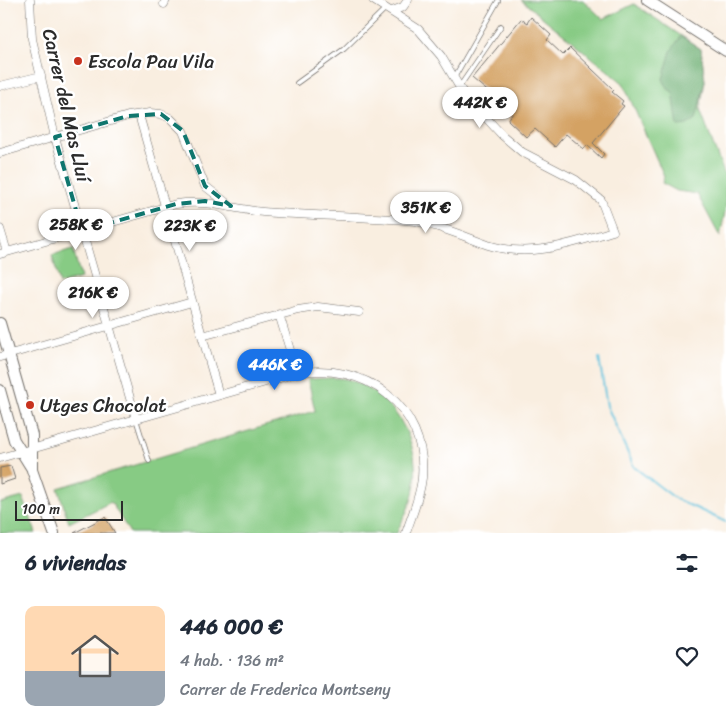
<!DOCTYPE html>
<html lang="es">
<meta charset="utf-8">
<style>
body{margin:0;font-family:Sriracha,sans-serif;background:#f6f6f7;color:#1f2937;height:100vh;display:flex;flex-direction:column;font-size:19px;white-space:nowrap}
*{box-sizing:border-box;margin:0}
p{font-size:16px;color:#747a83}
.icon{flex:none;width:28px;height:28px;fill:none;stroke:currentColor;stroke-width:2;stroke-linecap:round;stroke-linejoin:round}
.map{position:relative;height:533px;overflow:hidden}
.drawer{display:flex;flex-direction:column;background:#fff;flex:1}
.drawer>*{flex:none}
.scale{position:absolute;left:15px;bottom:12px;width:108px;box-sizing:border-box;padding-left:5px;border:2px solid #2b2b2b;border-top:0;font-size:14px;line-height:18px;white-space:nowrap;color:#2b2b2b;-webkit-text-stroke:4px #fff;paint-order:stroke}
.price{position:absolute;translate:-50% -42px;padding:0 11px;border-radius:18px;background:#fff;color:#222;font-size:16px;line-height:32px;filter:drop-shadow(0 1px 2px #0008)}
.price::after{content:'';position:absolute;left:50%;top:30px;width:15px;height:11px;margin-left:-8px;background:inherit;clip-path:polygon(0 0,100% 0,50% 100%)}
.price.on{background:#1a73e8;color:#fff}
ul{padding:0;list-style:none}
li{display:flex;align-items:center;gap:15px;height:125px;padding:0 25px}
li+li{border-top:1px solid #e0e1e3}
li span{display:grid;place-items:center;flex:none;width:140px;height:100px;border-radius:10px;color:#555}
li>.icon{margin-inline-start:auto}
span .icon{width:60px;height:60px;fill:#fffc;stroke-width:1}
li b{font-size:21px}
h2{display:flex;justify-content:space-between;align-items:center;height:60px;padding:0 25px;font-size:21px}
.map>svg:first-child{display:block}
.green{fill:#87cb84;stroke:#597b58}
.forest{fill:#6daf72;stroke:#4c6d4e}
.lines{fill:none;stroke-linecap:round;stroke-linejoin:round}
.stream{stroke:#5fc2dd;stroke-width:2}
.building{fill:#d4a264}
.lane-casing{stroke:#736f6a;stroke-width:5.5}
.street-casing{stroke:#736f6a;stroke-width:9}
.secondary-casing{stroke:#736f6a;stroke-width:12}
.lane{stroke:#fff;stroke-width:4}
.street{stroke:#fff;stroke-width:8}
.secondary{stroke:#fff;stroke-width:10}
.marked{fill:none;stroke:#0f766e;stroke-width:4;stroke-dasharray:10 6;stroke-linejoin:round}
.poi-dot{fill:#c8321e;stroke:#fff;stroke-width:2}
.labels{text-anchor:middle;stroke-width:5;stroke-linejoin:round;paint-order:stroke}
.poi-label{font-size:19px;fill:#2b2b2b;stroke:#fff;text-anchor:start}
.street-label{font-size:19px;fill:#2b2b2b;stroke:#fff}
</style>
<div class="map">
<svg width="726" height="533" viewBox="0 0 726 533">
<rect width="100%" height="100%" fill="#fff"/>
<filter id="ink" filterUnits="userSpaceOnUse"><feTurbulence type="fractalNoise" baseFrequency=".02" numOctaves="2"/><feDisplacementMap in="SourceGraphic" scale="10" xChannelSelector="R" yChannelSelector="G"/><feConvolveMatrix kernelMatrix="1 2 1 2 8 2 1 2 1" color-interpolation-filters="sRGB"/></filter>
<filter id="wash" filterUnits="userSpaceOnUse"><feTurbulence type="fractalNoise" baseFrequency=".0096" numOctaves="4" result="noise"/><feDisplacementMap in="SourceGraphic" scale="20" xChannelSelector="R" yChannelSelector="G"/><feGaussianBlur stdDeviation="1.12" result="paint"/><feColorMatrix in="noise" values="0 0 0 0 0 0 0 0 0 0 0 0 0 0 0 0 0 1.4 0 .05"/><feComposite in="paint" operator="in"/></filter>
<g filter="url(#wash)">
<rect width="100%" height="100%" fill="#f9eee0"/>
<path class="green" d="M521,0H583L603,19L634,4L701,49L705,81L700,110L726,178V207L720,237L697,194L677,191L662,183L664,176L623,83Z
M73,249L81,278L60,284L52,255Z
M308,379C320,379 338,376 350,380C396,395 424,446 413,494C410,507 402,520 397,533H130L111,502L69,523L58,488L315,411Z
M23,497L36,533H0V503Z"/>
<path class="forest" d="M681,36L701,49L705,81L696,119L687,125L678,126L673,92L668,89L663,79L671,51Z"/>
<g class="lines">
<path class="stream" d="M599,358L607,406L634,467L676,499L726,522"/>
</g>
<g id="blocks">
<path class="building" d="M531,17L551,35L547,40L563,55L570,48L614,90L612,92L623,101L621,104L624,106L593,143L604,154L601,158L587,145L584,149L566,134L555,147L535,129L526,137L508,120L513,113L472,78L521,19L527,23Z
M11,466L15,479L0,484V468Z
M105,517L115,533H74Z"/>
</g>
</g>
<g filter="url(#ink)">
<use href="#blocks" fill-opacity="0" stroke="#736f6a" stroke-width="1"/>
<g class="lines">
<defs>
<path id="lane" d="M454,78L498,1
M297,83L344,49L385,9
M460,86L501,26
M136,419L149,461"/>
<path id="street" d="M30,0L32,39L55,137L136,419
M164,4L166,0
M392,11L403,7L408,0
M0,86L41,76
M139,115L219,395
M0,153L128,116L150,113L161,114L170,118L183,131L205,186L228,204
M0,229L7,252
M0,254L176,204C209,199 232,209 263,212C313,216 364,216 415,221C441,226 463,236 488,245C531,259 572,243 613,231L601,200L576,180L522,152L502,135L463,93L441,56L418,29L373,0
M279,314L297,373
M202,336L298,310L318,307L359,312
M0,357L192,302
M0,458L297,373C364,361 428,406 422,478C420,497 412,515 406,533"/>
<path id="secondary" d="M647,0L726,51
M0,323L32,435V470L54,533
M0,390L14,440L32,469"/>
</defs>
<use href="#lane" class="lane-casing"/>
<use href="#street" class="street-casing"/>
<use href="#secondary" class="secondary-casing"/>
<use href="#lane" class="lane"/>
<use href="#street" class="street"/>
<use href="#secondary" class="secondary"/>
</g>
</g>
<path class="marked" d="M161,114L183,131L205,186L231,206L205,201L176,204L82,231L55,137L128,116Z"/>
<g class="poi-dot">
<circle cx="78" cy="61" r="5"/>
<circle cx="30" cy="405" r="5"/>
</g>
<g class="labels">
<g class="poi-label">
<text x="88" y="68">Escola Pau Vila</text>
<text x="40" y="412">Utges Chocolat</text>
</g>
<g class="street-label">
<text transform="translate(67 105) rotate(77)" y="7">Carrer del Mas Lluí</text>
</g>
</g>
</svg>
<div class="scale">100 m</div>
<b class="price" style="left:480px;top:129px">442K €</b>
<b class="price" style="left:426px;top:234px">351K €</b>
<b class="price" style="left:76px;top:251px">258K €</b>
<b class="price" style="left:190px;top:252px">223K €</b>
<b class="price" style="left:93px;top:319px">216K €</b>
<b class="price on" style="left:275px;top:391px">446K €</b>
</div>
<section class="drawer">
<h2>6 viviendas<svg class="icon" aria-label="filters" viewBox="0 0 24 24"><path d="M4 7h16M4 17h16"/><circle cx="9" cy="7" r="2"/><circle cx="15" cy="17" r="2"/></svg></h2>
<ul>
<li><span style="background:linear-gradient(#ffd9b3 65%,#9aa5b1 0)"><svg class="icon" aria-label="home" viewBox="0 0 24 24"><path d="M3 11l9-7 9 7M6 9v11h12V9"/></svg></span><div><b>446 000 €</b><p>4 hab. · 136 m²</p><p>Carrer de Frederica Montseny</p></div><svg class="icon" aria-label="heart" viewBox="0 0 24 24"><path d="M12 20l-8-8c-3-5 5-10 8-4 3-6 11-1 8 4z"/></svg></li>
</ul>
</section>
